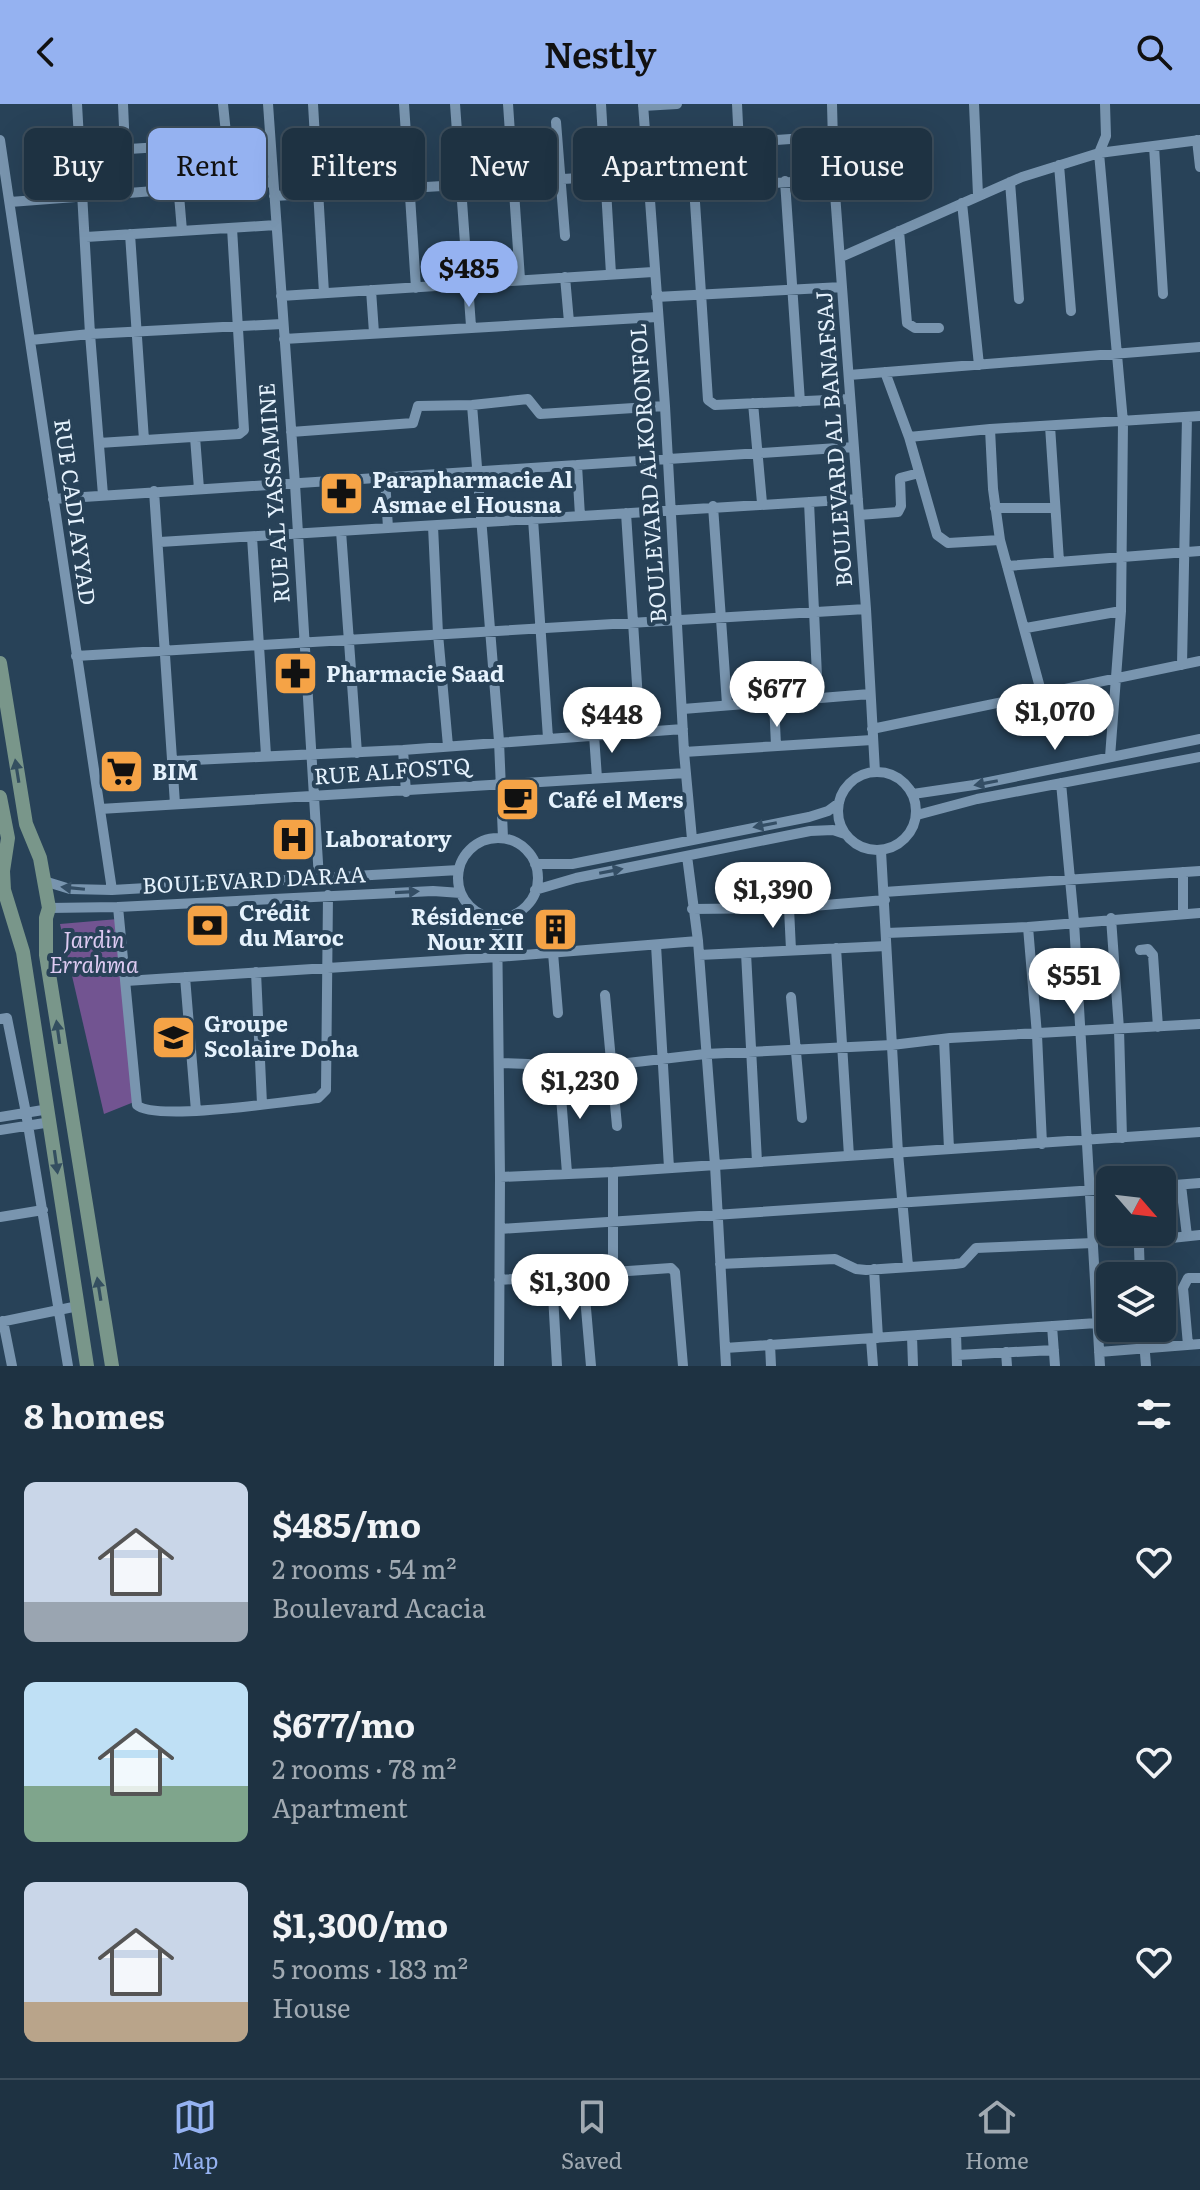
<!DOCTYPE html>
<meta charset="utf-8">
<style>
body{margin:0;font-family:Literata,serif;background:#263a49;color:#f1f3f6;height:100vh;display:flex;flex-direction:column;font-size:30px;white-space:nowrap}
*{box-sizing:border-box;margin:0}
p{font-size:26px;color:#a1aab2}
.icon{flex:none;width:44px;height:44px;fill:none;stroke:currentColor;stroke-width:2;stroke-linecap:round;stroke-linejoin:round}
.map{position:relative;height:1262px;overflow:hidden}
.details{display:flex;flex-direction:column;background:#1e3242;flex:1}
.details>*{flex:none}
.top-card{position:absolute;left:24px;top:24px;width:1152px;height:72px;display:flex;gap:16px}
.needle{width:52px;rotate:118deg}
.fabs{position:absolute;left:1096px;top:1062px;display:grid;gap:16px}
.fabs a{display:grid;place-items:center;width:80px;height:80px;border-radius:12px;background:#1e3242;box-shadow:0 8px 32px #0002,0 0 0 2px #3c4d5b;font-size:40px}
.price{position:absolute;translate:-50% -68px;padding:0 18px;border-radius:28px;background:#fff;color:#222;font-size:26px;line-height:52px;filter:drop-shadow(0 2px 4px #0008)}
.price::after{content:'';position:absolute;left:50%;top:48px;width:24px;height:18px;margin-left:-12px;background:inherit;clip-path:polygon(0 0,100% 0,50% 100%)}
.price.active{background:#95b2f1;color:#111}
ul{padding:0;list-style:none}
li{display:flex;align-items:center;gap:24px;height:200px;padding:0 24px}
li span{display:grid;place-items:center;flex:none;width:224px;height:160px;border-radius:12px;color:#555}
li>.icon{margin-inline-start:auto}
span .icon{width:96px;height:96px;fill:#fffc;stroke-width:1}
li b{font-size:34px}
h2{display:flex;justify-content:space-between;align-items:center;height:96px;padding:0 24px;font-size:34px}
.tag{padding:0 28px;border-radius:12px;background:#1e3242;box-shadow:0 8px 32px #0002,0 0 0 2px #3c4d5b;font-size:28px;line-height:72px}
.tag.active{background:#95b2f1;color:#111}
header{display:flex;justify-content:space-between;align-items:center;height:104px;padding:0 24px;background:#95b2f1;color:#111;font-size:36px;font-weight:600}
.dock{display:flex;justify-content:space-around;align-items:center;height:112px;border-top:2px solid #3c4d5b;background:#1e3242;font-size:22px;color:#a1aab2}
.dock a{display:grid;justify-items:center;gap:4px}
.dock .active{color:#95b2f1}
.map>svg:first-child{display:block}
.green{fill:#725491}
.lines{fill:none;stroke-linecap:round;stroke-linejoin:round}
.street{stroke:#7995af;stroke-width:10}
.secondary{stroke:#79968a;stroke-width:14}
.oneway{fill:#344f60}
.oneway2{fill:#344e65}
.labels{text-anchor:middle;stroke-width:8;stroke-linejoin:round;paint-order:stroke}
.street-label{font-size:22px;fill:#e5f2fd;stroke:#284258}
.poi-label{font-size:22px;font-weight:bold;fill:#e5f2fd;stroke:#284258;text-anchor:start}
.park-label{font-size:22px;font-style:italic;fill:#dccaf1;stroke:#284258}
</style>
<header><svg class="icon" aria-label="back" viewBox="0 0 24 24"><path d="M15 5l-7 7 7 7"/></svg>Nestly<svg class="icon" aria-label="search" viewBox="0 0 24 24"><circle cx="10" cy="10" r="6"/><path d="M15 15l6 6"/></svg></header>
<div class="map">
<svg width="1200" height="1262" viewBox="0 0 1200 1262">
<rect width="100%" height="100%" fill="#284258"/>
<path class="green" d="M118,815L134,998L104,1010L60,820Z"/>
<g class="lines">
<path class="street" d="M77,0L90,230L103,391
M123,0L125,46
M223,0L227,39
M268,0L295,380L319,775
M313,0L324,189
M404,0L416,184
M455,0L471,222
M508,0L520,175
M601,0L611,170
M643,0L665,302L684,648L692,735
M737,0L741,80
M832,0L834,76L866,505L875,668
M974,0L978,91
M643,2L677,0
M556,18L565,132
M0,36L112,786
M1197,36L1200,63
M1154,42L1163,190
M175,43L182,127
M646,45L833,32
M81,48L270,36
M1059,61L1071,207
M785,77L800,298
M1010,78L1019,195
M694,83L708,296L715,301L850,295
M649,85L834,76
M274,92L647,70
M10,98L273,78
M962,99L979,261
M899,127L907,219L915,224H939
M130,130L144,336
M86,133L276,121
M841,153L1022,73L1099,49L1106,32L1105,0
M565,173L569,218
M371,186L374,229
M281,192L653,168
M656,193L842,183
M284,235L657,213
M31,236L90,230L282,220
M885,268L909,333L937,431L948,439L1000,436
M849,271L1200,243
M753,299L762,399
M472,301L499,637L503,734
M1050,322L1059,457
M990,325L993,385L1000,436L1042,591
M291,328L413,319L418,302L472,301L528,295L540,310L665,302
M195,333L199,385
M909,333L990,325L1200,312
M99,339L239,330L244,326L232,124
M577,361L580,412
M385,374L388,424
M154,387L175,700
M53,395L853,343
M809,398L818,594
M713,402L727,600
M995,404H1055
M626,409L640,627
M859,411L898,408L901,402L900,374L919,369
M533,415L548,634
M433,422L438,530L448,642
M341,427L357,649
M252,433L266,651
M160,438L858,395
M1007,462L1200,447
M1026,524L1121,507
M76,552L866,505
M1182,561L1187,313
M774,597L776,642
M683,605L870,590
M872,625L1200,557
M594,631L597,674
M403,646L406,688
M684,648L872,636
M1110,653L1121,507L1123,318L1099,49L1200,36
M173,657L403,646L683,625
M838 707a39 39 0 1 1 78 0a39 39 0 1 1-78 0Z
M1061,679L1074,818L1100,1262
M913,690L974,681L1200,635
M100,705L686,669
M917,711L977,695L1200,653
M458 774a40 40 0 1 1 80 0a40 40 0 1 1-80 0Z
M881,747L898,1049L908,1162
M687,752L698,837L715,1061L726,1262
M535,760H572L809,713L828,707L839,699
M44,777L70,785L112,786L459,766
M535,786L576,774L810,727L833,726L845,730
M884,788L1200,767
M118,803L137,1001C154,1018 289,997 318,994L326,986L328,791
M49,804L118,803L433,787L461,789
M789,804L791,846
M692,805L789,804L885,796
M1183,810V768
M497,814L500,1073L499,1262
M1111,814L1119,925L1122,1034
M1028,823L1037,931L1042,1040
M887,829L1028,823L1200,809
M656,841L669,1064
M836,844L849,1052
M1140,846L1148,845L1153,851L1158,923
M553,849L558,909
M746,849L757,1058
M699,851L886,842
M256,868L262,1000
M185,873L196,1007
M126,877L498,853L698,837
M605,891L617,1022
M791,893L802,1014
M0,915L7,914L26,1009L68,1262
M944,935L949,1045
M500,959L528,960L559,967L705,950L892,941L950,934L1200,920
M559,967L567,1069
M0,1013L49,1005
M0,1026L51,1018
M500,1073L613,1068L1200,1028
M1181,1081L1187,1132
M1162,1082L1200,1079
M0,1113L43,1106
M500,1125L1110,1085
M720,1160L835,1155L856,1165L866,1166L955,1160L962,1159L976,1144L1093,1139
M874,1165L878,1234
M613,1168V1068
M583,1170L591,1262
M1140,1172L1139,1143L1143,1137L1200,1131
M552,1173L557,1262
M499,1176L671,1164L675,1168L683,1262
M3,1217L12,1262
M0,1218L78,1202
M1052,1222L1055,1262
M1143,1224L1146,1262
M956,1229L957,1262
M912,1232L913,1262
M871,1235L873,1262
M770,1240L771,1262
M1188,1241L1183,1184L1188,1174H1200
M725,1244L1097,1219
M1006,1248L1007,1262
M1099,1248L1200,1240
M957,1251L1054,1246"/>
<path class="secondary" d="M0,559L26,720L40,754L49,804L46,814V851L112,1262
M0,693L8,734L3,767L4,786L23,848L87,1262"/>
</g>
<defs><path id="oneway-solid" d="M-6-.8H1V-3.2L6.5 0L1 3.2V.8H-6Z" transform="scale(2)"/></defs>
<g class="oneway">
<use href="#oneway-solid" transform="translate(17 667) rotate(-99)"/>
<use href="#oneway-solid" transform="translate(58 928) rotate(-98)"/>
<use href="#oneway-solid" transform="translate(56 1058) rotate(82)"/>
<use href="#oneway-solid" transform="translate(99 1185) rotate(-99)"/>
</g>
<g class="oneway2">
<use href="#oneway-solid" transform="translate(986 679) rotate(169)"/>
<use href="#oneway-solid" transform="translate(765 721) rotate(169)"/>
<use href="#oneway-solid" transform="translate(611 767) rotate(-11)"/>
<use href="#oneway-solid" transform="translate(73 784) rotate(-174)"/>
<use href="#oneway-solid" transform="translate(407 788) rotate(-3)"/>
</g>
<defs>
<symbol id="pharmacy-square" viewBox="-11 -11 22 22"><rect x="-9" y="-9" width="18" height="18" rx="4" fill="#f5a346" stroke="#284258"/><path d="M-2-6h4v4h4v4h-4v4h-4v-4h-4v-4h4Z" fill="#111"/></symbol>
<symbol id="supermarket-square" viewBox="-11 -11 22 22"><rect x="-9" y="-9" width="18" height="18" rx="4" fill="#f5a346" stroke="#284258"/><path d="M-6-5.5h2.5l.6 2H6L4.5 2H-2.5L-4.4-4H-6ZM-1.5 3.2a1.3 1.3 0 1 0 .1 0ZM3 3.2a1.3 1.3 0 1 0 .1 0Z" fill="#111"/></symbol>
<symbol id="cafe-square" viewBox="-11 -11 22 22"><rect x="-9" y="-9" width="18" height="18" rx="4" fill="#f5a346" stroke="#284258"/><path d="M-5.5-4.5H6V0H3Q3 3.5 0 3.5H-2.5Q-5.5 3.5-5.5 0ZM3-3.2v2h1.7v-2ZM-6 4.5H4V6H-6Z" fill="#111"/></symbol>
<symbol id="hospital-square" viewBox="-11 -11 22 22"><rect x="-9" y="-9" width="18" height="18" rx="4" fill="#f5a346" stroke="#284258"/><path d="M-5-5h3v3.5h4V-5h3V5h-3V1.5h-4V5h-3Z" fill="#111"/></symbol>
<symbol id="bank-square" viewBox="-11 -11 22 22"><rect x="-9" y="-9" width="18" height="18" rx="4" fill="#f5a346" stroke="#284258"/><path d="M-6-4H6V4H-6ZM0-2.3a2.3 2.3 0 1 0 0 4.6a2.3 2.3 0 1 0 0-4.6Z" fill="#111"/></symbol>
<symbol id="building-square" viewBox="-11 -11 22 22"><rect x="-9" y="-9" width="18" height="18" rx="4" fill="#f5a346" stroke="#284258"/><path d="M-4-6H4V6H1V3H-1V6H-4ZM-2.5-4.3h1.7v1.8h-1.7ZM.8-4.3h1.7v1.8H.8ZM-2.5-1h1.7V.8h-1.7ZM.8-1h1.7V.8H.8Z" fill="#111"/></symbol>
<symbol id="school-square" viewBox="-11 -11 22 22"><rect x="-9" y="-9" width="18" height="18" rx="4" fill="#f5a346" stroke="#284258"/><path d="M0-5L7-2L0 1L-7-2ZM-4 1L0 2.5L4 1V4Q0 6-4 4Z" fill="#111"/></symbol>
</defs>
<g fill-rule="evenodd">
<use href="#pharmacy-square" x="316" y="364" width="51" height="51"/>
<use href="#pharmacy-square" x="270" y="544" width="51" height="51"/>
<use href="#supermarket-square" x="96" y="642" width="51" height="51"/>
<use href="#cafe-square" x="492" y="670" width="51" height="51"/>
<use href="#hospital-square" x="268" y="710" width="51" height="51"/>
<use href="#bank-square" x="182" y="796" width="51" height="51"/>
<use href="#building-square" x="530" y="800" width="51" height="51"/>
<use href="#school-square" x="148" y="908" width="51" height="51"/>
</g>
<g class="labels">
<g class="street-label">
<text transform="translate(834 335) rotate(-94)" y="8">BOULEVARD AL BANAFSAJ</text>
<text transform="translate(648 369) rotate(-94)" y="8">BOULEVARD ALKORONFOL</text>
<text transform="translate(274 389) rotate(-94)" y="8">RUE AL YASSAMINE</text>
<text transform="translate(75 408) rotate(82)" y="8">RUE CADI AYYAD</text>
<text transform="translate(392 667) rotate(-4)" y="8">RUE ALFOSTQ</text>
<text transform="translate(254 776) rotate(-3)" y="8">BOULEVARD DARAA</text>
</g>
<g class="poi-label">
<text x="372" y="384">Parapharmacie Al<tspan x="372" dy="25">Asmae el Housna</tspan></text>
<text x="326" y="578">Pharmacie Saad</text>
<text x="152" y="676">BIM</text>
<text x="548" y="704">Café el Mers</text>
<text x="325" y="743">Laboratory</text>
<text x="239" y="817">Crédit<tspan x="239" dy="25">du Maroc</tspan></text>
<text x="524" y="821" text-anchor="end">Résidence<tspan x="524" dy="25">Nour XII</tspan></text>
<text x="204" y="928">Groupe<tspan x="204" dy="25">Scolaire Doha</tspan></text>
</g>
<g class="park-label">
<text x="94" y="844">Jardin<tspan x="94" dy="25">Errahma</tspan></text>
</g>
</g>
</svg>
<div class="fabs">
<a><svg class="needle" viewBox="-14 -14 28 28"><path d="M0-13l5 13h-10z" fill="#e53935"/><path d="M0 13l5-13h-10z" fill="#a1aab2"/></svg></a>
<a><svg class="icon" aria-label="layers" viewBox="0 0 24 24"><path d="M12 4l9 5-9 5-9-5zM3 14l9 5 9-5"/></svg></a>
</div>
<b class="price active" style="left:469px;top:205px">$485</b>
<b class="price" style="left:777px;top:625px">$677</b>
<b class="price" style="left:1055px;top:648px">$1,070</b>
<b class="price" style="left:612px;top:651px">$448</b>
<b class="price" style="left:773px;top:826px">$1,390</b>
<b class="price" style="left:1074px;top:912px">$551</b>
<b class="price" style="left:580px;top:1017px">$1,230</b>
<b class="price" style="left:570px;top:1218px">$1,300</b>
<div class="top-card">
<a class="tag">Buy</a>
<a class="tag active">Rent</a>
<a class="tag">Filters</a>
<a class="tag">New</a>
<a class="tag">Apartment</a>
<a class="tag">House</a>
</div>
</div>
<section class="details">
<h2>8 homes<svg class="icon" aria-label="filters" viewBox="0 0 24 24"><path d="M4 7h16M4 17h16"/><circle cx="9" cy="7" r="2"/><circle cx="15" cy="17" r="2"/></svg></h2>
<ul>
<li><span style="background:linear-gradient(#c9d6e8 75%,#9aa5b1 0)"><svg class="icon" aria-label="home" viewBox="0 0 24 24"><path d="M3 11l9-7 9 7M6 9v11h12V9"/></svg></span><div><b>$485/mo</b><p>2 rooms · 54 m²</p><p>Boulevard Acacia</p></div><svg class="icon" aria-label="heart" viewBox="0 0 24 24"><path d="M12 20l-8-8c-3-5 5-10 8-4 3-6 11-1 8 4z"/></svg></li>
<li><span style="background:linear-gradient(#bfe0f5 65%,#7fa58c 0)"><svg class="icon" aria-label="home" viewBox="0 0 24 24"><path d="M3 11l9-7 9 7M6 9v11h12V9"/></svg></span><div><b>$677/mo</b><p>2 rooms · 78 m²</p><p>Apartment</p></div><svg class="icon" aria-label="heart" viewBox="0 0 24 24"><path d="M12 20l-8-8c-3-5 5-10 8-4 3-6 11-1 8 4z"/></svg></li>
<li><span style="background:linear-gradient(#c9d6e8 75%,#b9a48a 0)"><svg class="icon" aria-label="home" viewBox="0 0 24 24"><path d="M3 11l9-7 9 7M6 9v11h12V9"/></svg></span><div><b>$1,300/mo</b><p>5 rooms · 183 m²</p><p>House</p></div><svg class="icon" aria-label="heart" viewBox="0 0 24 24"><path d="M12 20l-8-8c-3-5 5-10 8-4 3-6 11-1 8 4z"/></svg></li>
</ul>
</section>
<nav class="dock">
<a class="active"><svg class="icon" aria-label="map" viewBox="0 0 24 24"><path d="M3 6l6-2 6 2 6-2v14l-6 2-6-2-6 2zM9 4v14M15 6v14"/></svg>Map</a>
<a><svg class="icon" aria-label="saved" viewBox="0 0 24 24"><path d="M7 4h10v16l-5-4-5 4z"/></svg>Saved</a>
<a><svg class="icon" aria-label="home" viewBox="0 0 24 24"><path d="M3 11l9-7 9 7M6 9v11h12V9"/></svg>Home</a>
</nav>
